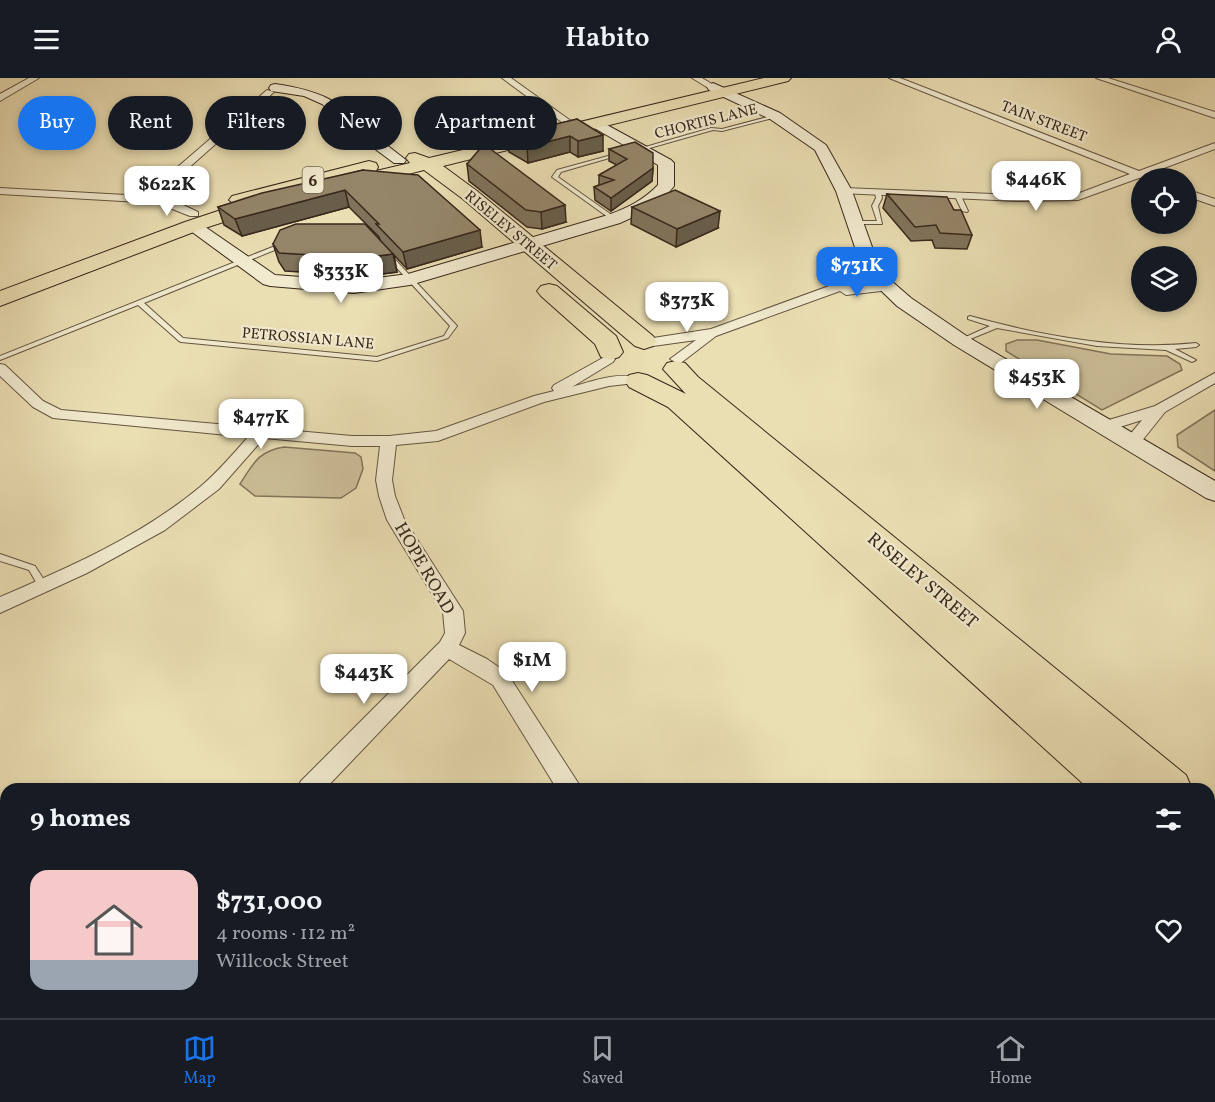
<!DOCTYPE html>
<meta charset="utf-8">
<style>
body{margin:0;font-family:Vollkorn,serif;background:#242831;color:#f1f3f6;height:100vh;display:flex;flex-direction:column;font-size:22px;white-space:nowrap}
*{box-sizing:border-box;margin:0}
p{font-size:20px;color:#9ea1a6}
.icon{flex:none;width:33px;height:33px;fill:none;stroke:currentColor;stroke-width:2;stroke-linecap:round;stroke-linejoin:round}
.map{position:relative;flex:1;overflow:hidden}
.side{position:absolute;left:0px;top:705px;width:1215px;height:236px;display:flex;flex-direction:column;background:#171b24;border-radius:18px 18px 0 0;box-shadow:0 3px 9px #0003}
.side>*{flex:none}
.banner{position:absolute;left:18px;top:18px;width:600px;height:54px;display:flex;gap:12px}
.buttons{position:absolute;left:1131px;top:90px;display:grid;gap:12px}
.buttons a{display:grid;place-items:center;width:66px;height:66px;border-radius:50%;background:#171b24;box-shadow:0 3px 9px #0003;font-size:30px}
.price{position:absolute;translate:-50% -51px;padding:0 14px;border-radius:12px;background:#fff;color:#222;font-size:20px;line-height:39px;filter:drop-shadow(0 2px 3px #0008)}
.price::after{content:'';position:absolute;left:50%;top:36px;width:18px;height:14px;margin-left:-9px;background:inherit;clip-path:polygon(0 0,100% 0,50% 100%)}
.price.current{background:#1a73e8;color:#fff}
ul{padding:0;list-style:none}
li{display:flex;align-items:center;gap:18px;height:150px;padding:0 30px}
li+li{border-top:2px solid #363941}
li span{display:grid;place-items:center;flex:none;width:168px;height:120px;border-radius:18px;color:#555}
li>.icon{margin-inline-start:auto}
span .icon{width:72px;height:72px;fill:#fffc;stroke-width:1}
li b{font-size:26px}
h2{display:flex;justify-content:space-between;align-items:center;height:72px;padding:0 30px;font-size:26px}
.tag{padding:0 21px;border-radius:27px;background:#171b24;box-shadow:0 3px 9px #0003;font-size:21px;line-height:54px}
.tag.current{background:#1a73e8;color:#fff}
header{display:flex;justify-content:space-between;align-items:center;height:78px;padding:0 30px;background:#171b24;font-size:27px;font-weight:600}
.tab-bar{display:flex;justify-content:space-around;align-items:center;height:84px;border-top:2px solid #363941;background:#171b24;font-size:16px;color:#9ea1a6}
.tab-bar a{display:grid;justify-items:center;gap:3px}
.tab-bar .current{color:#1a73e8}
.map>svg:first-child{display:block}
.green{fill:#ccbf99;stroke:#82735a;stroke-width:1.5}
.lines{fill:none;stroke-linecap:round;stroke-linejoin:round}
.lane-casing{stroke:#645541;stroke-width:2}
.street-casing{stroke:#645541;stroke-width:2}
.secondary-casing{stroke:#38271b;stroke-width:2}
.highway-casing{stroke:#38271b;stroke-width:2}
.lane{fill:#f1eace;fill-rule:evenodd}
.street{fill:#f1eace;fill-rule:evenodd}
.secondary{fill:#f1eace;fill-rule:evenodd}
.highway{fill:#eadeb3;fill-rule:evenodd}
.wall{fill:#80735b;stroke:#38271b;stroke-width:1.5}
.shaded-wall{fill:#685e4a;stroke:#38271b;stroke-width:1.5}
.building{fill:#95866a;stroke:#38271b;stroke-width:1.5}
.labels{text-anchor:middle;stroke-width:4.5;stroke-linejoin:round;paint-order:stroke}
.far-street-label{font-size:15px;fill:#38271b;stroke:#f1eace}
.shield{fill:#f1eace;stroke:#706251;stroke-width:1.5}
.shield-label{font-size:16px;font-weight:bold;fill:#38271b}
.street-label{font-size:18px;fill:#38271b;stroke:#f1eace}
</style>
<header><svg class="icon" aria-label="menu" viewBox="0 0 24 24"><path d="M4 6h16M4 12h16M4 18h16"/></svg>Habito<svg class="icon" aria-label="person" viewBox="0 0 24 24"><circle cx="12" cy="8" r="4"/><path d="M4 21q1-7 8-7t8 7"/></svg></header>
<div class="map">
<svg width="1215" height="940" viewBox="0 0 1215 940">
<rect width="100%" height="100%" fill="#eadeb3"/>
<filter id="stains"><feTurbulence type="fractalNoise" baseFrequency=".00333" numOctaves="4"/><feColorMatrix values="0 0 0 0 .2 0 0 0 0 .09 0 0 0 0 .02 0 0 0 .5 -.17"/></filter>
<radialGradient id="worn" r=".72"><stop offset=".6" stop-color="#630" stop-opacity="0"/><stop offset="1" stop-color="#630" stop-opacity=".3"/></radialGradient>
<path class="green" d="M1017,262H1037L1111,276L1167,278L1180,286L1182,292L1102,332L1006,273V266Z
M1215,332V393L1178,369L1177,357Z
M284,369L355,375L361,379L363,391L356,410L341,420L255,418L240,406C253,386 258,373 284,369Z"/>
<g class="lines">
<defs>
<path id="lane" d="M775,37L777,39L722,53L713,52L639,73L635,72L711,50L722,51Z
M619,75L623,76L561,94L558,99L616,140V142H612L552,99L557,92Z
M878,113L881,115L882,120L878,128L882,146H852V144L854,143H877L872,128L876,120L875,115Z
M956,117L961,118L968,133L967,134L962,133L955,118Z
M285,164L287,165V167L144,225L183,260L377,279L444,258L450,248L385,177V175H389L457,248L448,260L377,283L181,264L179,263L138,227L0,282V278Z
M970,238C1042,258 1122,273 1196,265L1199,267L1196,269L1175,271L1194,281L1196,282L1192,284L1166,272L1097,268L997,250L963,264H959V262L990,248L968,241V239Z
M0,476L35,488L48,508L46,511H40L29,492L0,483Z"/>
<path id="street" d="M29,0H39L0,23V16Z
M502,0H511L571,43L563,45Z
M692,0H702L717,9L710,11Z
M889,0H900L1139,93L1215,65V71L1148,96L1150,100H1139L1078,122L1020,123L840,115L839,113L844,110L1020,117L1077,116L1130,96Z
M1096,0H1108L1215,34V40Z
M267,12L274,14L156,119L179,125L198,134V138H190L157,125L0,116V110L144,118Z
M1186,111L1215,121V128L1186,118Z
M873,192L879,196L877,199L850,209L886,205L892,209L890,212L846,217L840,213L716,258L682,284L677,285L670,281L696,262L653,268L646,264L653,260L711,251Z
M608,277L615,281L613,284L572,309C586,305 627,291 637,302L635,305L609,308L544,324L438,363L396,367L392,402L395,418L404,441L463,533L465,555L459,567L487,581L507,595L582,711H557L493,607L449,581L325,711H297L301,703L440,564L445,555L443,534L387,442L379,418L376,402L380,368H352L264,360L219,411L165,452L87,495L0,535V519C70,489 141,458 200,409C218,394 233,376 248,359L53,340L33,329L0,298V286L5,287L43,323L61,332L352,358H389L436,353L534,318L554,313L552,310L554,307Z
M1215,295V305L1165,334L1137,369L1131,370L1123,365L1142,342L1104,354L1096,349L1099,345L1155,328Z
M6,921V934H21L18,940H0V923Z
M700,934H729L731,940H703Z
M1036,934H1068L1065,940H1034Z"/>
<path id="secondary" d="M713,5L780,35L826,67L852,113L881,194L911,220L968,259L1215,403V423L1206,420L954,267L897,228L864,196L836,113L815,72L770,41L709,12L707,9Z
M275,6C323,13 337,23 374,53L375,58L406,82L404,85H394L363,62L362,57L322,26L304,18L271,13L269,10L271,7Z
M596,41L671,82L674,85V108C660,127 641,136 620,145L410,207L354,215L270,208L263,206L184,148L186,144H198L275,197L354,203L408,196L608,137C627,130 644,122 658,107V87L591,48L589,45Z"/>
<path id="highway" d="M764,0H791L788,3L443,88L477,113L653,258L657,263L653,268L644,271L635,268L463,121L424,92L349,111L342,109L339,105L342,102L268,120L273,125L270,129L199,152L0,228V213L185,144L236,127L229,122L232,118L369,83L376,85L378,89L376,93L410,85L406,80L409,76L415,75L429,80Z
M549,206L557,208L616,258L623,274L619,279L610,282L601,279L595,266L541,218L537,213L541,208Z
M676,283L685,285L698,299L1186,697L1192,711H1089L668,329L629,309L625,303L629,297L638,295L647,297L686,316L663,291L667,285Z
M1209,722L1215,724V769L1209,767Z
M1209,767L1215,770V818L1209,815Z"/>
</defs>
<use href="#lane" class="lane-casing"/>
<use href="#street" class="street-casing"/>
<use href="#secondary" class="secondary-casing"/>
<use href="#highway" class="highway-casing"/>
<use href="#lane" class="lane"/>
<use href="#street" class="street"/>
<use href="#secondary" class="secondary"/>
<use href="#highway" class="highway"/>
</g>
<path class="wall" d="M577,41L603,73L578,79L570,74L528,85L509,74L507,58Z
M609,71L653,90L652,103L611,133L595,122L594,109L599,107V97L617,87L609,83Z
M467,86L566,144L542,151L527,149L469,103Z
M363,92L482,169L407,191L394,177L397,194L366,198L285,193L279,184L273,166L380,162L379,159L349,129L242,158L224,147L218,129Z
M887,116L954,132L972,157L967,171L935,170L932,162L911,163L883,130Z
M632,129L718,150L676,169L631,146Z"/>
<path class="shaded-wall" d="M603,57V73L578,79V63Z
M570,58V74L528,85L527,69Z
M653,90L652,103L611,133V120Z
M345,112L349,129L242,158L235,141Z
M565,127L566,144L542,151L541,134Z
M720,133L718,150L676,169L677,151Z
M480,152L482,169L407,191L403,174Z
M393,176L397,194L366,198L362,180Z"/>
<path class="building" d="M577,41L603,57L578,63L570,58L527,69L507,58Z
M635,64L653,75V90L611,120L594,109L614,102L599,97L627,81L609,71Z
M484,66L565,127L541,134L526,132L467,86Z
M363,92L418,97L480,152L403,174L376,146H379L345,112L235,141L218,129L262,115Z
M675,112L720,133L677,151L632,129Z
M887,116L947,119L954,132H961L972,157L940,155L936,147L915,149Z
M296,146H365L393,176L362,180L279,175L273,166L280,152Z"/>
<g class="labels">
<g class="far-street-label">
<text transform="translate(706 43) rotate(-14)" y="5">CHORTIS LANE</text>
<text transform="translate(1044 43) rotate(21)" y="5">TAIN STREET</text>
<text transform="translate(511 152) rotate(40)" y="5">RISELEY STREET</text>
<text transform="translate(308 260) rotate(5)" y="5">PETROSSIAN LANE</text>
</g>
<rect class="shield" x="302.5" y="89" width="21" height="26" rx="4.5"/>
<g class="shield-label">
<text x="313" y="108">6</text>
</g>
<g class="street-label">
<text transform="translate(425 490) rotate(60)" y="6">HOPE ROAD</text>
<text transform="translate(923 502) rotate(40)" y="6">RISELEY STREET</text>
</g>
</g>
<rect width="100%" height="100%" filter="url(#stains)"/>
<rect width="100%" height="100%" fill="url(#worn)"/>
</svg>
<div class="buttons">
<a><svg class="icon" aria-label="locate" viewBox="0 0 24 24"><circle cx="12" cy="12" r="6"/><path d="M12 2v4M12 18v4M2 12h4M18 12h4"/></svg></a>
<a><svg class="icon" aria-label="layers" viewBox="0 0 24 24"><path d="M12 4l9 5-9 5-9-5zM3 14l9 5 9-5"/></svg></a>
</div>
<b class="price" style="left:1036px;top:134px">$446K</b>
<b class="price" style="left:167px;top:139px">$622K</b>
<b class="price current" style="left:857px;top:220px">$731K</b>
<b class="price" style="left:341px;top:226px">$333K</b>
<b class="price" style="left:687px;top:255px">$373K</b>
<b class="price" style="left:1037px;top:332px">$453K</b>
<b class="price" style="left:261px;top:372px">$477K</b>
<b class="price" style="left:532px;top:615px">$1M</b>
<b class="price" style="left:364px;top:627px">$443K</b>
<div class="banner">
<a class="tag current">Buy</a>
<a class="tag">Rent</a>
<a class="tag">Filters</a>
<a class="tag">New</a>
<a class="tag">Apartment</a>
</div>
<section class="side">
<h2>9 homes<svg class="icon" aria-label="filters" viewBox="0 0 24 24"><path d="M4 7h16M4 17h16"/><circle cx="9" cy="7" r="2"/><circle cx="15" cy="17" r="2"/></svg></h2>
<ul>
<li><span style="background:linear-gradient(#f6c9c9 75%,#9aa5b1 0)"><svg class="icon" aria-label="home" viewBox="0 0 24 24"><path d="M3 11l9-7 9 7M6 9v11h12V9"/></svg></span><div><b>$731,000</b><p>4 rooms · 112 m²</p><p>Willcock Street</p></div><svg class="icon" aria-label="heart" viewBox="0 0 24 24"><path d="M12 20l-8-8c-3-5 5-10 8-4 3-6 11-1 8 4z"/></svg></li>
</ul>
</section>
</div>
<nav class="tab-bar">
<a class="current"><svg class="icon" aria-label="map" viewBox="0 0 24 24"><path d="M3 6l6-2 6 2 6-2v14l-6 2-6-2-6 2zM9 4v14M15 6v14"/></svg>Map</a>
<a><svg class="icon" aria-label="saved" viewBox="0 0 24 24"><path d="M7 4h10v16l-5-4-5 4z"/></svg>Saved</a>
<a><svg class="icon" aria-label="home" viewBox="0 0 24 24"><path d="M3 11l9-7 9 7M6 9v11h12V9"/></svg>Home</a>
</nav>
